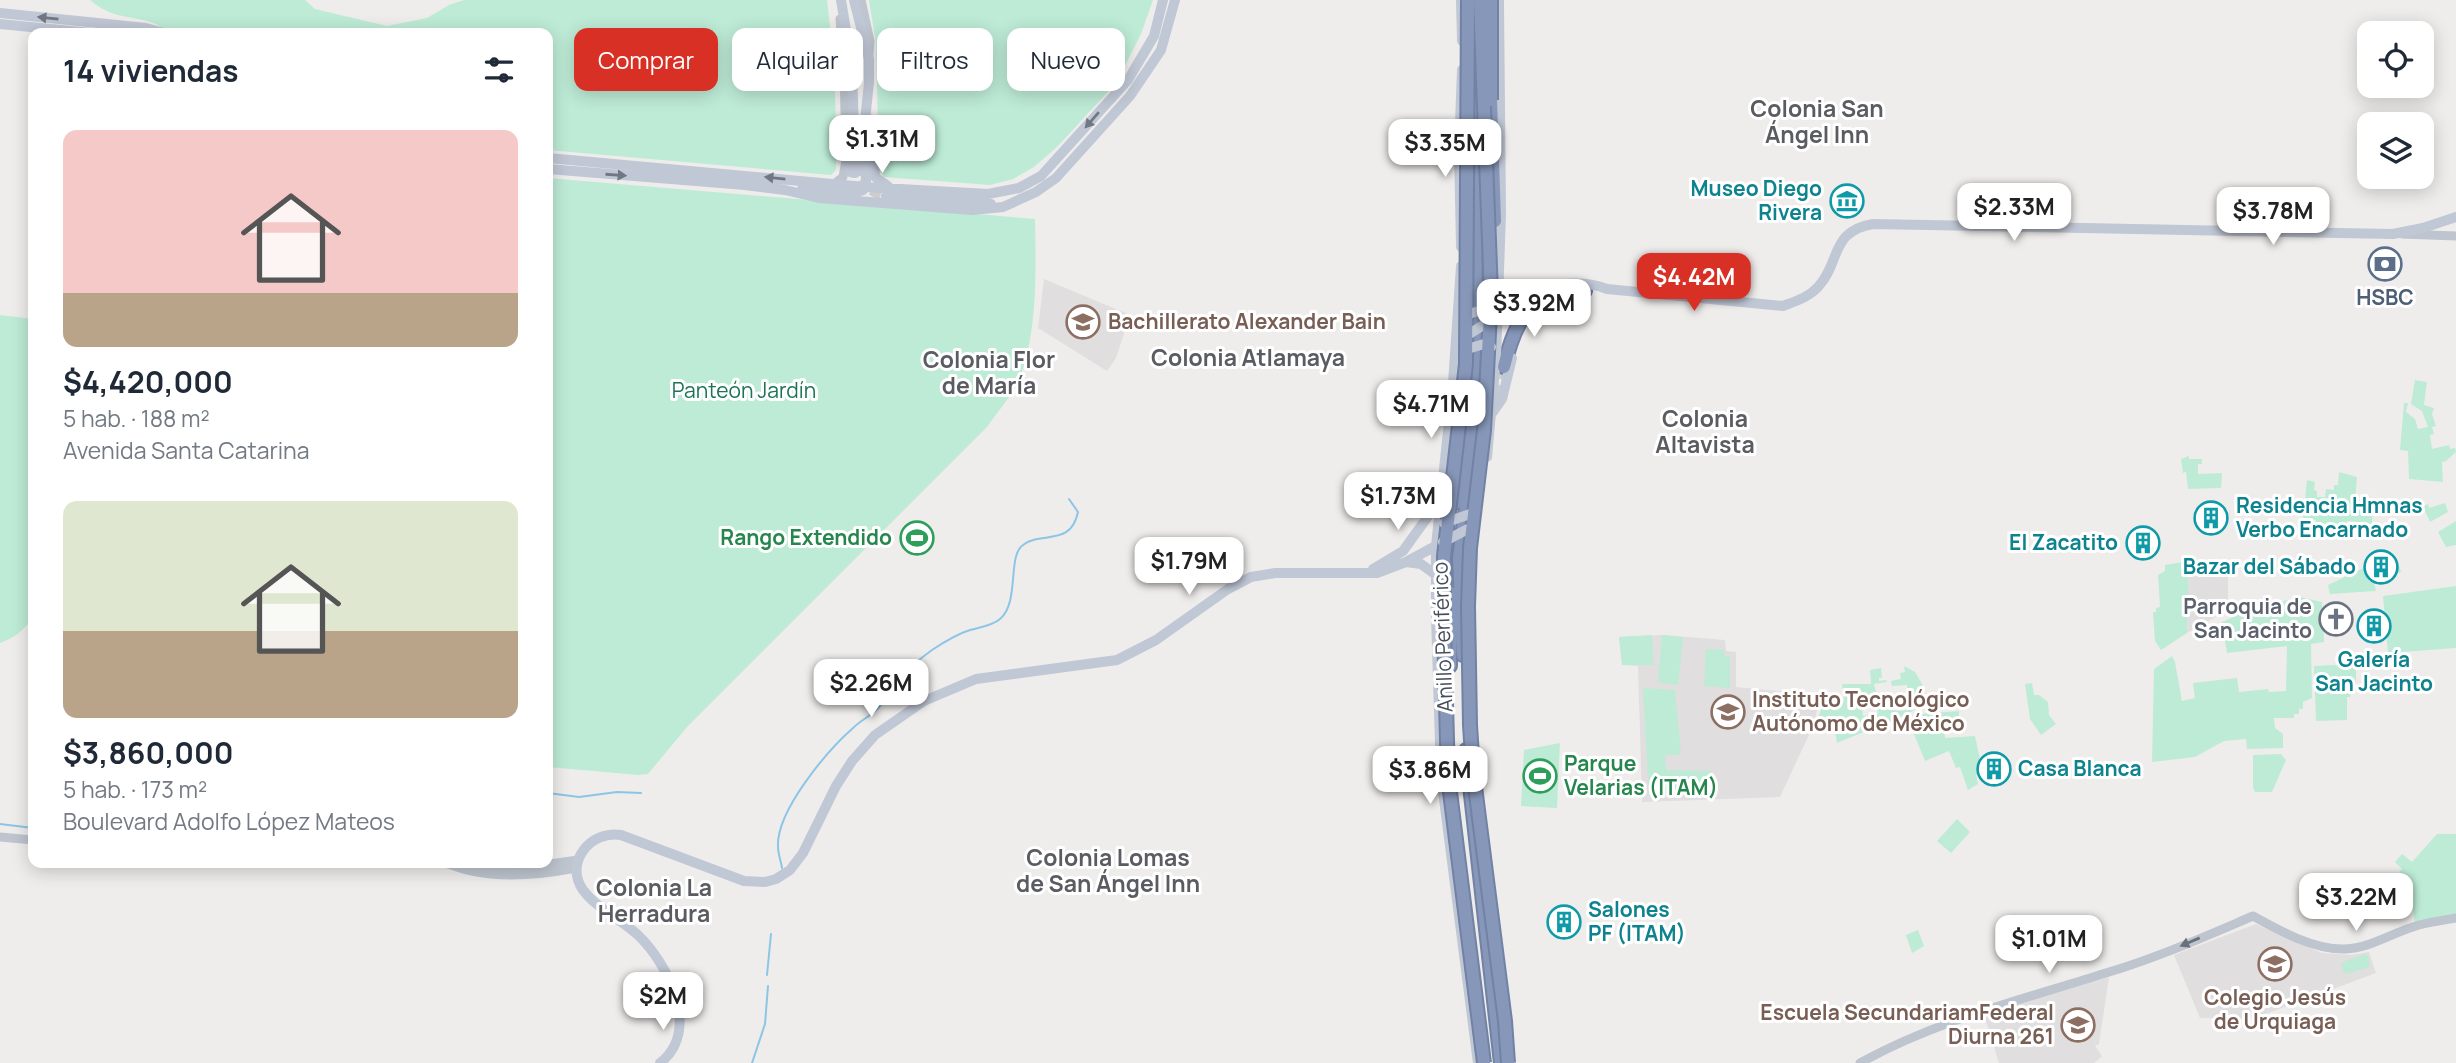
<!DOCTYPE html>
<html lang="es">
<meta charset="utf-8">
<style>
body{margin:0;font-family:Manrope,sans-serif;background:#f2f2f3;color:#1f2937;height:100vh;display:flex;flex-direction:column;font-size:26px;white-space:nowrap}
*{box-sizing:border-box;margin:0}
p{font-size:23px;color:#747a83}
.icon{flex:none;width:38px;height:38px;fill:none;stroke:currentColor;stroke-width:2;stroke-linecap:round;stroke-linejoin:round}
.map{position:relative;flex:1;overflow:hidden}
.side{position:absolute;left:28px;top:28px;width:525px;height:840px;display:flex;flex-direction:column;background:#fff;border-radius:14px;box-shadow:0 4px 18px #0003}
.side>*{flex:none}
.banner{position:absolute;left:574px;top:28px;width:665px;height:63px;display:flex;gap:14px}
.controls{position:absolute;left:2357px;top:21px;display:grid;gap:14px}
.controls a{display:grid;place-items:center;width:77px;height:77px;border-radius:14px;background:#fff;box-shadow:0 4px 18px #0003;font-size:35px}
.price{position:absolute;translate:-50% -60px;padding:0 16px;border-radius:14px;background:#fff;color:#222;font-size:23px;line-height:46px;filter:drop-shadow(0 2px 4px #0008)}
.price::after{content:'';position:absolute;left:50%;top:42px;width:21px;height:16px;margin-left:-10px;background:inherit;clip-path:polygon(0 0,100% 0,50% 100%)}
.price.active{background:#d93025;color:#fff}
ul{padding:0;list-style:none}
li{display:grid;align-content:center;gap:14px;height:371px;padding:0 35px}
li span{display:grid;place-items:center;height:217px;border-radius:14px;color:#555}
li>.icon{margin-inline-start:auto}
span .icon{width:126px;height:126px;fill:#fffc;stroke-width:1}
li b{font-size:30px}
h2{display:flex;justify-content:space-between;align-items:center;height:84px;padding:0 35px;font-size:30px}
.tag{padding:0 24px;border-radius:14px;background:#fff;box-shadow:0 4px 18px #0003;font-size:24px;line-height:63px}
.tag.active{background:#d93025;color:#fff}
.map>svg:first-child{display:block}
.education{fill:#e0dede}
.green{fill:#bdebd6}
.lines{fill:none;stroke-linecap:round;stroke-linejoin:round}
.stream{stroke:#8cc5e5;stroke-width:2}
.secondary-tunnel{stroke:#cdcdcf;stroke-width:10;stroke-dasharray:10 5;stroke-linecap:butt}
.motorway-tunnel{stroke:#cdcdcf;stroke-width:12;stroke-dasharray:12 6;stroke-linecap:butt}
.motorway-casing{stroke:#7282a4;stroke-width:16}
.tertiary{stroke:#bec5ce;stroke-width:9}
.secondary{stroke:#c0c7d5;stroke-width:10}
.motorway{stroke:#8797b9;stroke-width:12}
.motorway-bridge-casing{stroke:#7282a4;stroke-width:16;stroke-linecap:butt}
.secondary-bridge{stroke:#c0c7d5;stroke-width:10}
.motorway-bridge{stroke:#8797b9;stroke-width:12}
.oneway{fill:#717884}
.oneway2{fill:#6a717c}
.labels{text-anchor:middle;stroke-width:6;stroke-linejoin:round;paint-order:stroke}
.culture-label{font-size:21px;font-weight:bold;fill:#0d838f;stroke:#fff;text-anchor:end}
.service-label{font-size:21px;font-weight:bold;fill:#4e5e75;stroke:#fff}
.education-label{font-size:21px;font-weight:bold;fill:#785e54;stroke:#fff;text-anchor:start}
.park-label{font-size:21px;fill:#1c7456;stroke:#fff}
.leisure-label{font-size:21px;font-weight:bold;fill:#27864d;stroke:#fff;text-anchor:end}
.worship-label{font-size:21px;font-weight:bold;fill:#5b616d;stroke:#fff;text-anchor:end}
.street-label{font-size:21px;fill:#464d59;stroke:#fff}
.neighbourhood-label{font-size:23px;font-weight:bold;fill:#5a5c61;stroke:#fff}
</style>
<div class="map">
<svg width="2456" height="1063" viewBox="0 0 2456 1063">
<rect width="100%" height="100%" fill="#efedec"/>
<path class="education" d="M1044,279L1130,315L1116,358L1107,371L1038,328Z
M2189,562H2196L2197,565H2228V610L2187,633Z
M1662,635L1725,640L1726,651L1736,652V687L1820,695L1814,724L1780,797L1642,802L1638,666L1622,665L1619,637Z
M2256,924L2322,953L2352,955L2369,952L2376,973L2252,1019L2200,1018L2174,955Z
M2109,977L2099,1044L2095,1046L2102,1056L2099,1059L2094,1063H1999L1984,1015Z"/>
<path class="green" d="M90,0H305L315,9L387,26L427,18L449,5L464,0H827C834,57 837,113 836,170L831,175L548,150V33H172C164,29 156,23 147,21C123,15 110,17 90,0Z
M869,0H1153L1141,34L1116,83L1058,146L1034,167L1013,179L990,185L884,177L879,170L876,44Z
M548,178L1035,219C1036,270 1038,335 1018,382C1011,397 997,412 987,427L687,727L648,774L638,775L548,767Z
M0,315L33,319V616C25,630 16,637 0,643Z
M2415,380L2427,382L2424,405L2434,408L2432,414L2436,426L2432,427L2434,434L2430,435L2432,449L2449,445L2450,449L2455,448L2456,452L2446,461L2442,462L2443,482L2409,479L2408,451L2400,450L2404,403H2408L2406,412L2415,419L2418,429L2428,427L2422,411L2411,404Z
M2189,456V459H2202V464H2198V474L2222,473L2221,488L2188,489L2186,472L2183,473L2181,459Z
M2339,472L2357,477L2355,500L2373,502L2372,529H2366L2365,539L2357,538L2358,522L2347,521L2345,537L2315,535L2316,520L2303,519L2307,480L2315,482L2314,490L2317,491V497H2325L2326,489L2334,490V485H2338Z
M2445,503L2448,512L2430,522L2423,506L2428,504L2429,508Z
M2456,521V545L2446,547L2438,532Z
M2397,558L2401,572L2388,576L2384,562Z
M2189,561L2187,633L2161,650L2155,641L2153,612H2156V608L2160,607L2158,575L2165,571V565Z
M2370,565L2376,591L2330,594L2328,585Z
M2456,586V648L2388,653L2383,596Z
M2300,597L2322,602L2324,642L2311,644L2312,698L2303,702V709H2299V714H2294V718H2274L2275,728L2283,734V748L2247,749L2246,739L2224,741L2195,757L2152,762L2154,669L2172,656L2175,662L2182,701L2195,698L2193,683L2237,678L2239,692L2268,689L2269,692L2286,691L2287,646L2227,653L2222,622L2251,609Z
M1652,635L1653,665H1622L1619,637Z
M1662,635L1683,637L1678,685L1658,682Z
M1706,649L1724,650L1725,656L1730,657V688L1704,686Z
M2374,663V668L2356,670V685L2351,686L2350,697H2347V720L2316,721L2314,666Z
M1904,666L1915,672L1922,684V696L1917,707L1910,713L1837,743L1835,732L1839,731L1838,725L1842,724L1841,716L1824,718L1825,729L1815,730L1823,703L1844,701L1842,684H1871L1870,670L1881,668L1882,678H1879V681L1886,680L1887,682L1874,684L1876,692L1871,698V705L1862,706L1863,716L1878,714L1877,708L1888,705V695L1892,694L1895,711L1909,710L1907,685L1892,686L1891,681L1901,679L1900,673L1905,672Z
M2032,683L2034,695H2039L2048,702L2049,715L2056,724L2041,735L2030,719L2025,684Z
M1643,688L1675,690L1681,755H1665L1666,770L1712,771L1713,793H1649Z
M1959,711V717L1943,719L1945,738L1975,736L1983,773L1976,775L1978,784L1968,790L1960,767L1956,768L1949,751L1925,761L1909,722L1920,714Z
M1560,743L1557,808L1521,806L1524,750Z
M2281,754L2286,760L2272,792H2255L2253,787V755Z
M1957,819L1970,832L1951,853L1937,841Z
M2437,834H2456V915L2415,923L2408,880L2399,872L2402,869L2395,862L2402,854L2412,862Z
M1918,930L1924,946L1912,953L1906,935Z
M2365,954L2368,956L2370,967L2345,974L2341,965L2343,962Z"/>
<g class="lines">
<path class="stream" d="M548,793L579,797L617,792L641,793
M0,824L33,828
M782,868C781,861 778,854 778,847C776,811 827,751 853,728C861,720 871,716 878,708C884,701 888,693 893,686C904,672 918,660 932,650C944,642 957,634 970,630C980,627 992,626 1000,619C1020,602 1007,556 1023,545C1041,531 1071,547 1078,512L1069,499
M767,975L771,934
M752,1063L765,1024L768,986"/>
<path class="secondary-tunnel" d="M855,166C860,181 869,193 886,196"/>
<path class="motorway-tunnel" d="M1492,395L1504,367"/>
<defs>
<path id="motorway" d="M1491,100L1495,221
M1504,367C1514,324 1533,281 1585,291
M1458,502L1475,367L1476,198L1474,7
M1463,655L1459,558L1481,399
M1450,666L1451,593
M1466,750L1501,1063"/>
</defs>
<use href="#motorway" class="motorway-casing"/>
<path class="tertiary" d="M861,0L870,41L869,54
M834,184L843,177L846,160L844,65L840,19
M2402,234L2456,236
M0,837L33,840
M445,863C455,866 466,871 477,872C509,878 545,874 576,868
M468,867L543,865L578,860
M1860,1063C1937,1020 2025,999 2109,972C2159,957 2206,936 2253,916C2280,931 2314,950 2345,949C2370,948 2390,934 2413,927C2426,922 2442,921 2456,918"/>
<path class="secondary" d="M841,0L852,66L855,165
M1461,0L1462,41
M0,13L146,28L164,33
M0,24L91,33
M869,119L873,137L875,177L888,186
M548,158L865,187L988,194L1019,188L1041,176L1128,80L1154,36L1163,0
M846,160L850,172L855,173L863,168L865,160
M548,169L745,185L785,190L819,198L972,210L1003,207L1036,192L1056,178L1130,96L1161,50L1175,0
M802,189L852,194L863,190L866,183L865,121L869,82V59L854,0
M886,196L991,204
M1461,247L1459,150L1462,70
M1461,266L1453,383L1436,546V616L1441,776L1478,1063
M1493,319C1528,295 1564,273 1607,289L1783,306C1796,301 1809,297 1818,287C1841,262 1830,231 1873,224L2393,234L2423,228L2456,217
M1493,412L1502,399L1512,358
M1487,457L1496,358L1501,213L1499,0
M1406,562L1421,564L1436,575
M1373,569L1403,551L1439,501
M660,1063C702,1030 668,964 638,935C621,919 597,909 583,890C564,863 590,830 621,835L744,881L765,882L776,879L790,870L803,853L836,786L852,761L875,735L924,701L976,679L1117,660L1156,640L1228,589L1251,577L1275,573H1377L1406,562L1443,542"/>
<use href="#motorway" class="motorway"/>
<defs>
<path id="motorway-bridge" d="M1468,0L1466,364L1444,556V629L1448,776L1484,1063
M1480,0L1491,294L1484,430L1470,548L1468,606L1470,725L1473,771L1505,1021L1508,1063
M1491,0V100"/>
</defs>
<use href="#motorway-bridge" class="motorway-bridge-casing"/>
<path class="secondary-bridge" d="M1468,314L1491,308
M1466,336L1493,319
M1467,349L1484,344L1491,347
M1444,523L1470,514
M1443,542L1468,529"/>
<use href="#motorway-bridge" class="motorway-bridge"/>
</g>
<defs><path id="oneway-solid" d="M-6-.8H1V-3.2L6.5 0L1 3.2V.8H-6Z" transform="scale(1.75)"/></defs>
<g class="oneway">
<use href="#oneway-solid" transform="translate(48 18) rotate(-174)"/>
<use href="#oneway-solid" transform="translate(1092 120) rotate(131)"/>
<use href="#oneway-solid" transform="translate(616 175) rotate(4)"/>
<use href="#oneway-solid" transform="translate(775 178) rotate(-174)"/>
</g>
<use class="oneway2" href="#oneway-solid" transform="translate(2190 942) rotate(157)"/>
<defs>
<symbol id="museum-ring" viewBox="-11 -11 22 22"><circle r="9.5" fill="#fff" stroke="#0f9aa8" stroke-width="1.5"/><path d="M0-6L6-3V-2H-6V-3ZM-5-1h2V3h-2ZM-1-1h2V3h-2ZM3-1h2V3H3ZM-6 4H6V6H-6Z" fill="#0f9aa8"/></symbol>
<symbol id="bank-ring" viewBox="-11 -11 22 22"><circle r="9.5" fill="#fff" stroke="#5c6f8a" stroke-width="1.5"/><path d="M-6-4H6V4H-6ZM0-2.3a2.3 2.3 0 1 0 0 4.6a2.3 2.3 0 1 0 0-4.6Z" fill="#5c6f8a"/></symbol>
<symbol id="school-ring" viewBox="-11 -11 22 22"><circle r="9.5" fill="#fff" stroke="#8d6e63" stroke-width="1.5"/><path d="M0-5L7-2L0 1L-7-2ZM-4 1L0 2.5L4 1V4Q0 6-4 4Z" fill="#8d6e63"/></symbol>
<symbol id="building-ring" viewBox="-11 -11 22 22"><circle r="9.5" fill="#fff" stroke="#0f9aa8" stroke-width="1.5"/><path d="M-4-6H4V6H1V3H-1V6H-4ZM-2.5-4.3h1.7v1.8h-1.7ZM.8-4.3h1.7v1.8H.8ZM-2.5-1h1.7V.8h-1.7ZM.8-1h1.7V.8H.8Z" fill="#0f9aa8"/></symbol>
<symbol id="stadium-ring" viewBox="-11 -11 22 22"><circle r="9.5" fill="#fff" stroke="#2e9e5b" stroke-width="1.5"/><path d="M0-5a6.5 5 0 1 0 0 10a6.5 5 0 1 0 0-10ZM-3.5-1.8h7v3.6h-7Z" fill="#2e9e5b"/></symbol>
<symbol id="church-ring" viewBox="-11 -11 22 22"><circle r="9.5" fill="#fff" stroke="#6b7280" stroke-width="1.5"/><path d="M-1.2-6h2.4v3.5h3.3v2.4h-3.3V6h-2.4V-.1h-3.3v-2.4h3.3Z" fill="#6b7280"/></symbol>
<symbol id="university-ring" viewBox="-11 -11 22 22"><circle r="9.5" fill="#fff" stroke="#8d6e63" stroke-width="1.5"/><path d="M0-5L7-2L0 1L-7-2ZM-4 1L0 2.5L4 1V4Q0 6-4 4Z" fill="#8d6e63"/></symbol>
</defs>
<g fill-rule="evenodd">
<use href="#museum-ring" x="1828" y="182" width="38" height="38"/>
<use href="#bank-ring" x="2366" y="245" width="38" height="38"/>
<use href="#school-ring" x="1064" y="303" width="38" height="38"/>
<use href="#building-ring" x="2192" y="499" width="38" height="38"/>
<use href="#stadium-ring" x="898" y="519" width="38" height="38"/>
<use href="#building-ring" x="2124" y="524" width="38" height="38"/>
<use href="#building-ring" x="2362" y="548" width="38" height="38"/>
<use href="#church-ring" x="2317" y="600" width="38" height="38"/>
<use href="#building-ring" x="2355" y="607" width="38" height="38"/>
<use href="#university-ring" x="1709" y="693" width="38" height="38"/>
<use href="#building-ring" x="1975" y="750" width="38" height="38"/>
<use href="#stadium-ring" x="1521" y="757" width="38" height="38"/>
<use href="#building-ring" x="1545" y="903" width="38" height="38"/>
<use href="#school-ring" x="2256" y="945" width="38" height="38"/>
<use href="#school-ring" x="2059" y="1006" width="38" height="38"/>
</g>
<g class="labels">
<g class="culture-label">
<text x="1822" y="196">Museo Diego<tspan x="1822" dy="24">Rivera</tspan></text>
<text x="2236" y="513" text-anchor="start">Residencia Hmnas<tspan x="2236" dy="24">Verbo Encarnado</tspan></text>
<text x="2118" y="550">El Zacatito</text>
<text x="2356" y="574">Bazar del Sábado</text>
<text x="2374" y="667" text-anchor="middle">Galería<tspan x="2374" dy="24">San Jacinto</tspan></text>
<text x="2018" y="776" text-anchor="start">Casa Blanca</text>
<text x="1588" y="917" text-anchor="start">Salones<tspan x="1588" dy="24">PF (ITAM)</tspan></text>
</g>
<g class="service-label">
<text x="2385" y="305">HSBC</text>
</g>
<g class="education-label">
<text x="1108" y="329">Bachillerato Alexander Bain</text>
<text x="1752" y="707">Instituto Tecnológico<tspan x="1752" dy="24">Autónomo de México</tspan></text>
<text x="2275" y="1005" text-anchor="middle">Colegio Jesús<tspan x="2275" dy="24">de Urquiaga</tspan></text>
<text x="2054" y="1020" text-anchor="end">Escuela SecundariamFederal<tspan x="2054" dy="24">Diurna 261</tspan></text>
</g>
<g class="park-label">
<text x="744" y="398">Panteón Jardín</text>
</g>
<g class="leisure-label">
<text x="892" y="545">Rango Extendido</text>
<text x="1564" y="771" text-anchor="start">Parque<tspan x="1564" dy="24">Velarias (ITAM)</tspan></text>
</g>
<g class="worship-label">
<text x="2312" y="614">Parroquia de<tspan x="2312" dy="24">San Jacinto</tspan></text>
</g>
<g class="street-label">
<text transform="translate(1443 637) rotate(-92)" y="7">Anillo Periférico</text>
</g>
<g class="neighbourhood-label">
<text x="1817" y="117">Colonia San<tspan x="1817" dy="26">Ángel Inn</tspan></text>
<text x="1248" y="366">Colonia Atlamaya</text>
<text x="989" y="368">Colonia Flor<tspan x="989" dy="26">de María</tspan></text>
<text x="1705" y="427">Colonia<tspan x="1705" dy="26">Altavista</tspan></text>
<text x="1108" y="866">Colonia Lomas<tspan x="1108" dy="26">de San Ángel Inn</tspan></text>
<text x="654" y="896">Colonia La<tspan x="654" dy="26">Herradura</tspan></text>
</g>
</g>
</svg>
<div class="controls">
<a><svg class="icon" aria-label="locate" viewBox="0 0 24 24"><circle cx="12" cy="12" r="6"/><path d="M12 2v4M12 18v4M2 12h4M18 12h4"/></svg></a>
<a><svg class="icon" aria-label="layers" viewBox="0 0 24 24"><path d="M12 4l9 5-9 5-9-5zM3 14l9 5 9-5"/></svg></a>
</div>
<b class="price" style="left:882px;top:175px">$1.31M</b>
<b class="price" style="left:1445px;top:179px">$3.35M</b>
<b class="price" style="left:2014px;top:243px">$2.33M</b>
<b class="price" style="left:2273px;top:247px">$3.78M</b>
<b class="price active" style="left:1694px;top:313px">$4.42M</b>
<b class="price" style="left:1534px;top:339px">$3.92M</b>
<b class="price" style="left:1431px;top:440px">$4.71M</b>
<b class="price" style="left:1398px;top:532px">$1.73M</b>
<b class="price" style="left:1189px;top:597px">$1.79M</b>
<b class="price" style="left:871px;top:719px">$2.26M</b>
<b class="price" style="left:1430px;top:806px">$3.86M</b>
<b class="price" style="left:2356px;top:933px">$3.22M</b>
<b class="price" style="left:2049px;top:975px">$1.01M</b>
<b class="price" style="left:663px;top:1032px">$2M</b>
<div class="banner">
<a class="tag active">Comprar</a>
<a class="tag">Alquilar</a>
<a class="tag">Filtros</a>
<a class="tag">Nuevo</a>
</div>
<section class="side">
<h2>14 viviendas<svg class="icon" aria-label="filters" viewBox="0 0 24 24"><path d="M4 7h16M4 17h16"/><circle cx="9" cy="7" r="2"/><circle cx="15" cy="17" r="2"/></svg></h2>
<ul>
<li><span style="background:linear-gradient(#f6c9c9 75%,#b9a48a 0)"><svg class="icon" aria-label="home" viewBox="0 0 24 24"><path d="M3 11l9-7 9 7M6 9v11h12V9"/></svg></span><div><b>$4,420,000</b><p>5 hab. · 188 m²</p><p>Avenida Santa Catarina</p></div></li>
<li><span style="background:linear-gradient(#dfe7d0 60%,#b9a48a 0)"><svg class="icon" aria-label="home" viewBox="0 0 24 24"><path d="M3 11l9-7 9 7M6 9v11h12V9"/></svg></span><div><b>$3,860,000</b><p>5 hab. · 173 m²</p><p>Boulevard Adolfo López Mateos</p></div></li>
</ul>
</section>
</div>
